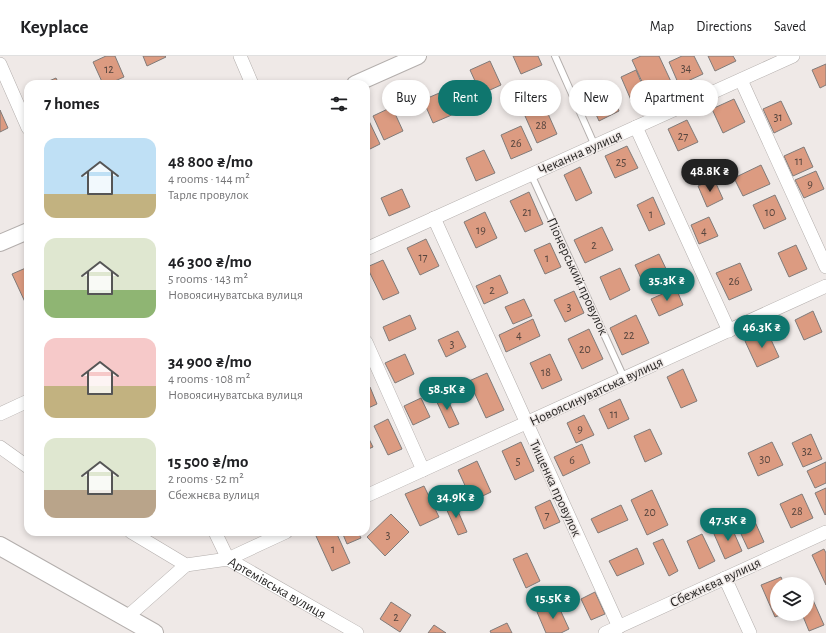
<!DOCTYPE html>
<meta charset="utf-8">
<style>
body{margin:0;font-family:"Alegreya Sans",sans-serif;background:#f6f6f6;color:#202124;height:100vh;display:flex;flex-direction:column;font-size:15px;white-space:nowrap}
*{box-sizing:border-box;margin:0}
p{font-size:13px;color:#757577}
.icon{flex:none;width:22px;height:22px;fill:none;stroke:currentColor;stroke-width:2;stroke-linecap:round;stroke-linejoin:round}
.map{position:relative;flex:1;overflow:hidden}
.details{position:absolute;left:24px;top:24px;width:346px;height:456px;display:flex;flex-direction:column;background:#fff;border-radius:12px;box-shadow:0 2px 6px #0003}
.details>*{flex:none}
.guide{position:absolute;left:382px;top:24px;width:380px;height:36px;display:flex;gap:8px}
.tools{position:absolute;left:770px;top:521px;display:grid;gap:8px}
.tools a{display:grid;place-items:center;width:44px;height:44px;border-radius:50%;background:#fff;box-shadow:0 2px 6px #0003;font-size:20px}
.price{position:absolute;translate:-50% -34px;padding:0 9px;border-radius:14px;background:#0f766e;color:#fff;font-size:13px;line-height:26px;filter:drop-shadow(0 1px 2px #0008)}
.price::after{content:'';position:absolute;left:50%;top:24px;width:12px;height:9px;margin-left:-6px;background:inherit;clip-path:polygon(0 0,100% 0,50% 100%)}
.price.on{background:#222;color:#fff}
ul{padding:0;list-style:none}
li{display:flex;align-items:center;gap:12px;height:100px;padding:0 20px}
li span{display:grid;place-items:center;flex:none;width:112px;height:80px;border-radius:12px;color:#555}
li>.icon{margin-inline-start:auto}
span .icon{width:48px;height:48px;fill:#fffc;stroke-width:1}
li b{font-size:17px}
h2{display:flex;justify-content:space-between;align-items:center;height:48px;padding:0 20px;font-size:17px}
.pill{padding:0 14px;border-radius:18px;background:#fff;box-shadow:0 2px 6px #0003;font-size:14px;line-height:36px}
.pill.on{background:#0f766e;color:#fff}
header{display:flex;align-items:center;gap:24px;box-sizing:border-box;height:56px;padding:0 20px;background:#fff;border-bottom:1px solid #e0e0e0}
header strong{font-size:19px}
nav{display:flex;gap:22px;margin-inline-start:auto;font-size:14px}
.map>svg:first-child{display:block}
.building{fill:#dc9b81;stroke:#807b79}
.lines{fill:none;stroke-linecap:round;stroke-linejoin:round}
.service-casing{stroke:#b3aeac;stroke-width:8}
.minor-casing{stroke:#b3aeac;stroke-width:14}
.tertiary-casing{stroke:#b3aeac;stroke-width:18}
.secondary-casing{stroke:#b3aeac;stroke-width:20}
.service{stroke:#fff;stroke-width:6}
.minor{stroke:#fff;stroke-width:13}
.tertiary{stroke:#fff;stroke-width:16}
.secondary{stroke:#fff;stroke-width:18}
.labels{text-anchor:middle;stroke-width:3;stroke-linejoin:round;paint-order:stroke}
.number-label{font-size:12px;fill:#56453e}
.street-label{font-size:14px;fill:#2a2827;stroke:#efe9e7}
</style>
<header>
<strong>Keyplace</strong>
<nav><a>Map</a><a>Directions</a><a>Saved</a></nav>
</header>
<div class="map">
<svg width="826" height="577" viewBox="0 0 826 577">
<rect width="100%" height="100%" fill="#efe9e7"/>
<path class="building" d="M106,0H115L124,21L108,28H103L93,6Z
M143,0H165L166,1L147,10Z
M513,0H538L542,9L521,18Z
M641,0H659L674,32L650,43L632,4Z
M682,0H694L703,18L679,29L669,6Z
M708,0H733L736,5L715,15Z
M490,5L501,29L481,38L470,14Z
M826,8V29L820,32L812,14Z
M636,14L649,45L634,51L621,21Z
M56,22L59,28H42Z
M610,34L619,55L599,65L589,43Z
M444,35L454,58L433,67L423,44Z
M734,43L745,66L723,77L712,53Z
M781,45L792,68L774,77L763,53Z
M392,51L403,75L384,84L373,60Z
M545,51L557,78L537,87L525,60Z
M0,54L8,72L0,76Z
M687,64L698,86L678,95L668,73Z
M369,65L380,88L366,95V66Z
M521,70L532,94L511,103L501,79Z
M627,90L638,112L615,122L605,100Z
M804,91L813,111L793,120L784,100Z
M484,94L495,117L476,125L466,102Z
M761,109L770,128L743,140L734,122Z
M580,111L592,137L576,145L564,119Z
M816,115L824,133L804,142L795,124Z
M714,123L723,143L707,151L698,130Z
M402,133L410,151L389,160L381,142Z
M529,136L543,168L525,176L510,145Z
M775,139L786,163L764,173L753,149Z
M653,141L665,168L649,175L637,149Z
M485,156L497,182L476,192L464,166Z
M709,161L718,180L699,188L691,169Z
M602,171L613,194L585,207L574,184Z
M426,183L439,210L420,219L407,192Z
M550,187L561,211L545,218L534,194Z
M796,189L807,213L789,221L778,197Z
M659,198L668,217L644,229L635,209Z
M383,204L399,237L383,244L367,211Z
M740,207L752,234L729,244L716,217Z
M28,211V245L25,246L12,218Z
M620,212L630,234L610,244L600,221Z
M500,219L508,237L484,248L476,230Z
M676,232L683,249L659,260L651,243Z
M574,235L584,257L565,266L554,244Z
M524,243L532,260L513,268L505,251Z
M813,255L822,276L804,284L795,264Z
M410,259L416,273L389,285L383,271Z
M636,259L649,287L622,299L610,272Z
M533,263L540,280L506,296L499,279Z
M589,273L603,303L582,313L568,283Z
M458,275L466,291L446,301L438,284Z
M767,275L779,301L757,311L745,285Z
M405,298L414,318L395,327L385,307Z
M550,298L562,324L542,333L530,307Z
M683,313L697,345L681,352L667,321Z
M487,317L504,354L486,362L469,325Z
M370,331L377,348L366,353V332Z
M445,338L459,368L449,372L435,342Z
M421,342L430,361L413,369L404,350Z
M620,343L629,363L608,373L599,353Z
M584,359L594,379L576,387L567,367Z
M388,363L402,393L388,399L374,370Z
M650,373L662,398L645,406L634,380Z
M366,377L373,391L366,394Z
M811,378L822,403L803,411L792,387Z
M521,386L534,415L515,424L502,395Z
M772,386L783,409L758,420L748,397Z
M582,388L590,407L563,420L554,401Z
M477,405L491,436L472,445L458,414Z
M826,406V427L815,432L807,415Z
M424,430L439,461L420,470L405,438Z
M826,432V458L825,459L815,437Z
M652,434L668,469L647,479L631,444Z
M802,438L813,462L791,472L780,448Z
M550,444L560,466L544,473L535,451Z
M454,446L467,476L458,479L445,450Z
M621,449L628,464L598,477L591,463Z
M751,457L764,486L748,493L735,465Z
M391,458L409,476L385,500L367,481Z
M731,470L742,495L725,503L714,478Z
M324,476H336L350,507L332,515L316,480Z
M342,476H358L361,482L347,488Z
M702,478L715,505L699,513L687,485Z
M663,483L678,515L669,520L653,487Z
M637,492L644,508L617,520L609,505Z
M824,493L826,497V529L812,499Z
M527,497L540,525L526,532L513,503Z
M781,521L784,528H777V558H783L775,561L761,529Z
M595,536L605,558L591,564L581,543Z
M813,544L824,569L809,575L802,558H807V546Z
M391,546L411,559L400,576L380,563Z
M557,547L569,573L561,577H546L537,556Z
M507,567L512,577H491L490,575Z
M434,569L446,577H428Z"/>
<g class="lines">
<defs>
<path id="service" d="M555,0L595,90
M531,118L624,322"/>
<g id="minor">
<path d="M240,0L252,28"/>
<path d="M0,8L28,72"/>
<path d="M741,24L826,211"/>
<path d="M636,71L729,275"/>
<path d="M434,162L619,571"/>
<path d="M366,193L793,0"/>
<path d="M366,286L423,414"/>
<path d="M0,358L28,345"/>
<path d="M0,391L28,411"/>
<path d="M366,440L826,230"/>
<path d="M131,476L186,509L228,503L286,476"/>
<path d="M215,476L228,503"/>
<path id="s1" d="M228,503L357,577"/>
<path d="M725,522L750,577"/>
<path d="M127,561L186,509"/>
<path d="M605,577L826,476"/>
</g>
<path id="tertiary" d="M355,28L418,0
M0,187L28,175"/>
<path id="secondary" d="M0,490L154,577"/>
</defs>
<use href="#service" class="service-casing"/>
<use href="#minor" class="minor-casing"/>
<use href="#tertiary" class="tertiary-casing"/>
<use href="#secondary" class="secondary-casing"/>
<use href="#service" class="service"/>
<use href="#minor" class="minor"/>
<use href="#tertiary" class="tertiary"/>
<use href="#secondary" class="secondary"/>
</g>
<g class="labels">
<g class="number-label">
<text x="686" y="16">34</text>
<text x="109" y="17">12</text>
<text x="778" y="65">31</text>
<text x="541" y="73">28</text>
<text x="683" y="84">27</text>
<text x="516" y="91">26</text>
<text x="799" y="109">11</text>
<text x="621" y="110">25</text>
<text x="810" y="132">9</text>
<text x="527" y="160">21</text>
<text x="770" y="160">10</text>
<text x="651" y="162">1</text>
<text x="481" y="178">19</text>
<text x="704" y="179">4</text>
<text x="594" y="193">2</text>
<text x="423" y="205">17</text>
<text x="547" y="206">1</text>
<text x="734" y="229">26</text>
<text x="492" y="238">2</text>
<text x="569" y="255">3</text>
<text x="519" y="283">4</text>
<text x="629" y="283">22</text>
<text x="452" y="292">3</text>
<text x="585" y="297">20</text>
<text x="546" y="320">18</text>
<text x="614" y="362">11</text>
<text x="580" y="377">9</text>
<text x="807" y="399">32</text>
<text x="765" y="407">30</text>
<text x="572" y="408">6</text>
<text x="518" y="409">5</text>
<text x="797" y="459">28</text>
<text x="650" y="460">20</text>
<text x="547" y="463">7</text>
<text x="388" y="483">3</text>
<text x="333" y="497">1</text>
<text x="396" y="565">2</text>
</g>
<g class="street-label">
<text transform="translate(580 96) rotate(-24)" y="5">Чеканна вулиця</text>
<text transform="translate(578 220) rotate(65)" y="5">Пiонерський провулок</text>
<text transform="translate(596 335) rotate(-25)" y="5">Новоясинуватська вулиця</text>
<text transform="translate(556 432) rotate(65)" y="5">Тищенка провулок</text>
<text transform="translate(715 526) rotate(-25)" y="5">Сбежнєва вулиця</text>
<text dy="5" stroke="none"><textPath href="#s1" startOffset="57">Артемівська вулиця</textPath></text>
</g>
</g>
</svg>
<div class="tools">
<a><svg class="icon" aria-label="layers" viewBox="0 0 24 24"><path d="M12 4l9 5-9 5-9-5zM3 14l9 5 9-5"/></svg></a>
</div>
<b class="price on" style="left:710px;top:137px">48.8K ₴</b>
<b class="price" style="left:667px;top:246px">35.3K ₴</b>
<b class="price" style="left:762px;top:293px">46.3K ₴</b>
<b class="price" style="left:447px;top:355px">58.5K ₴</b>
<b class="price" style="left:456px;top:463px">34.9K ₴</b>
<b class="price" style="left:728px;top:486px">47.5K ₴</b>
<b class="price" style="left:553px;top:564px">15.5K ₴</b>
<div class="guide">
<a class="pill">Buy</a>
<a class="pill on">Rent</a>
<a class="pill">Filters</a>
<a class="pill">New</a>
<a class="pill">Apartment</a>
</div>
<section class="details">
<h2>7 homes<svg class="icon" aria-label="filters" viewBox="0 0 24 24"><path d="M4 7h16M4 17h16"/><circle cx="9" cy="7" r="2"/><circle cx="15" cy="17" r="2"/></svg></h2>
<ul>
<li><span style="background:linear-gradient(#bfe0f5 70%,#c2b280 0)"><svg class="icon" aria-label="home" viewBox="0 0 24 24"><path d="M3 11l9-7 9 7M6 9v11h12V9"/></svg></span><div><b>48 800 ₴/mo</b><p>4 rooms · 144 m²</p><p>Тарлє провулок</p></div></li>
<li><span style="background:linear-gradient(#dfe7d0 65%,#8fb573 0)"><svg class="icon" aria-label="home" viewBox="0 0 24 24"><path d="M3 11l9-7 9 7M6 9v11h12V9"/></svg></span><div><b>46 300 ₴/mo</b><p>5 rooms · 143 m²</p><p>Новоясинуватська вулиця</p></div></li>
<li><span style="background:linear-gradient(#f6c9c9 60%,#c2b280 0)"><svg class="icon" aria-label="home" viewBox="0 0 24 24"><path d="M3 11l9-7 9 7M6 9v11h12V9"/></svg></span><div><b>34 900 ₴/mo</b><p>4 rooms · 108 m²</p><p>Новоясинуватська вулиця</p></div></li>
<li><span style="background:linear-gradient(#dfe7d0 65%,#b9a48a 0)"><svg class="icon" aria-label="home" viewBox="0 0 24 24"><path d="M3 11l9-7 9 7M6 9v11h12V9"/></svg></span><div><b>15 500 ₴/mo</b><p>2 rooms · 52 m²</p><p>Сбежнєва вулиця</p></div></li>
</ul>
</section>
</div>
